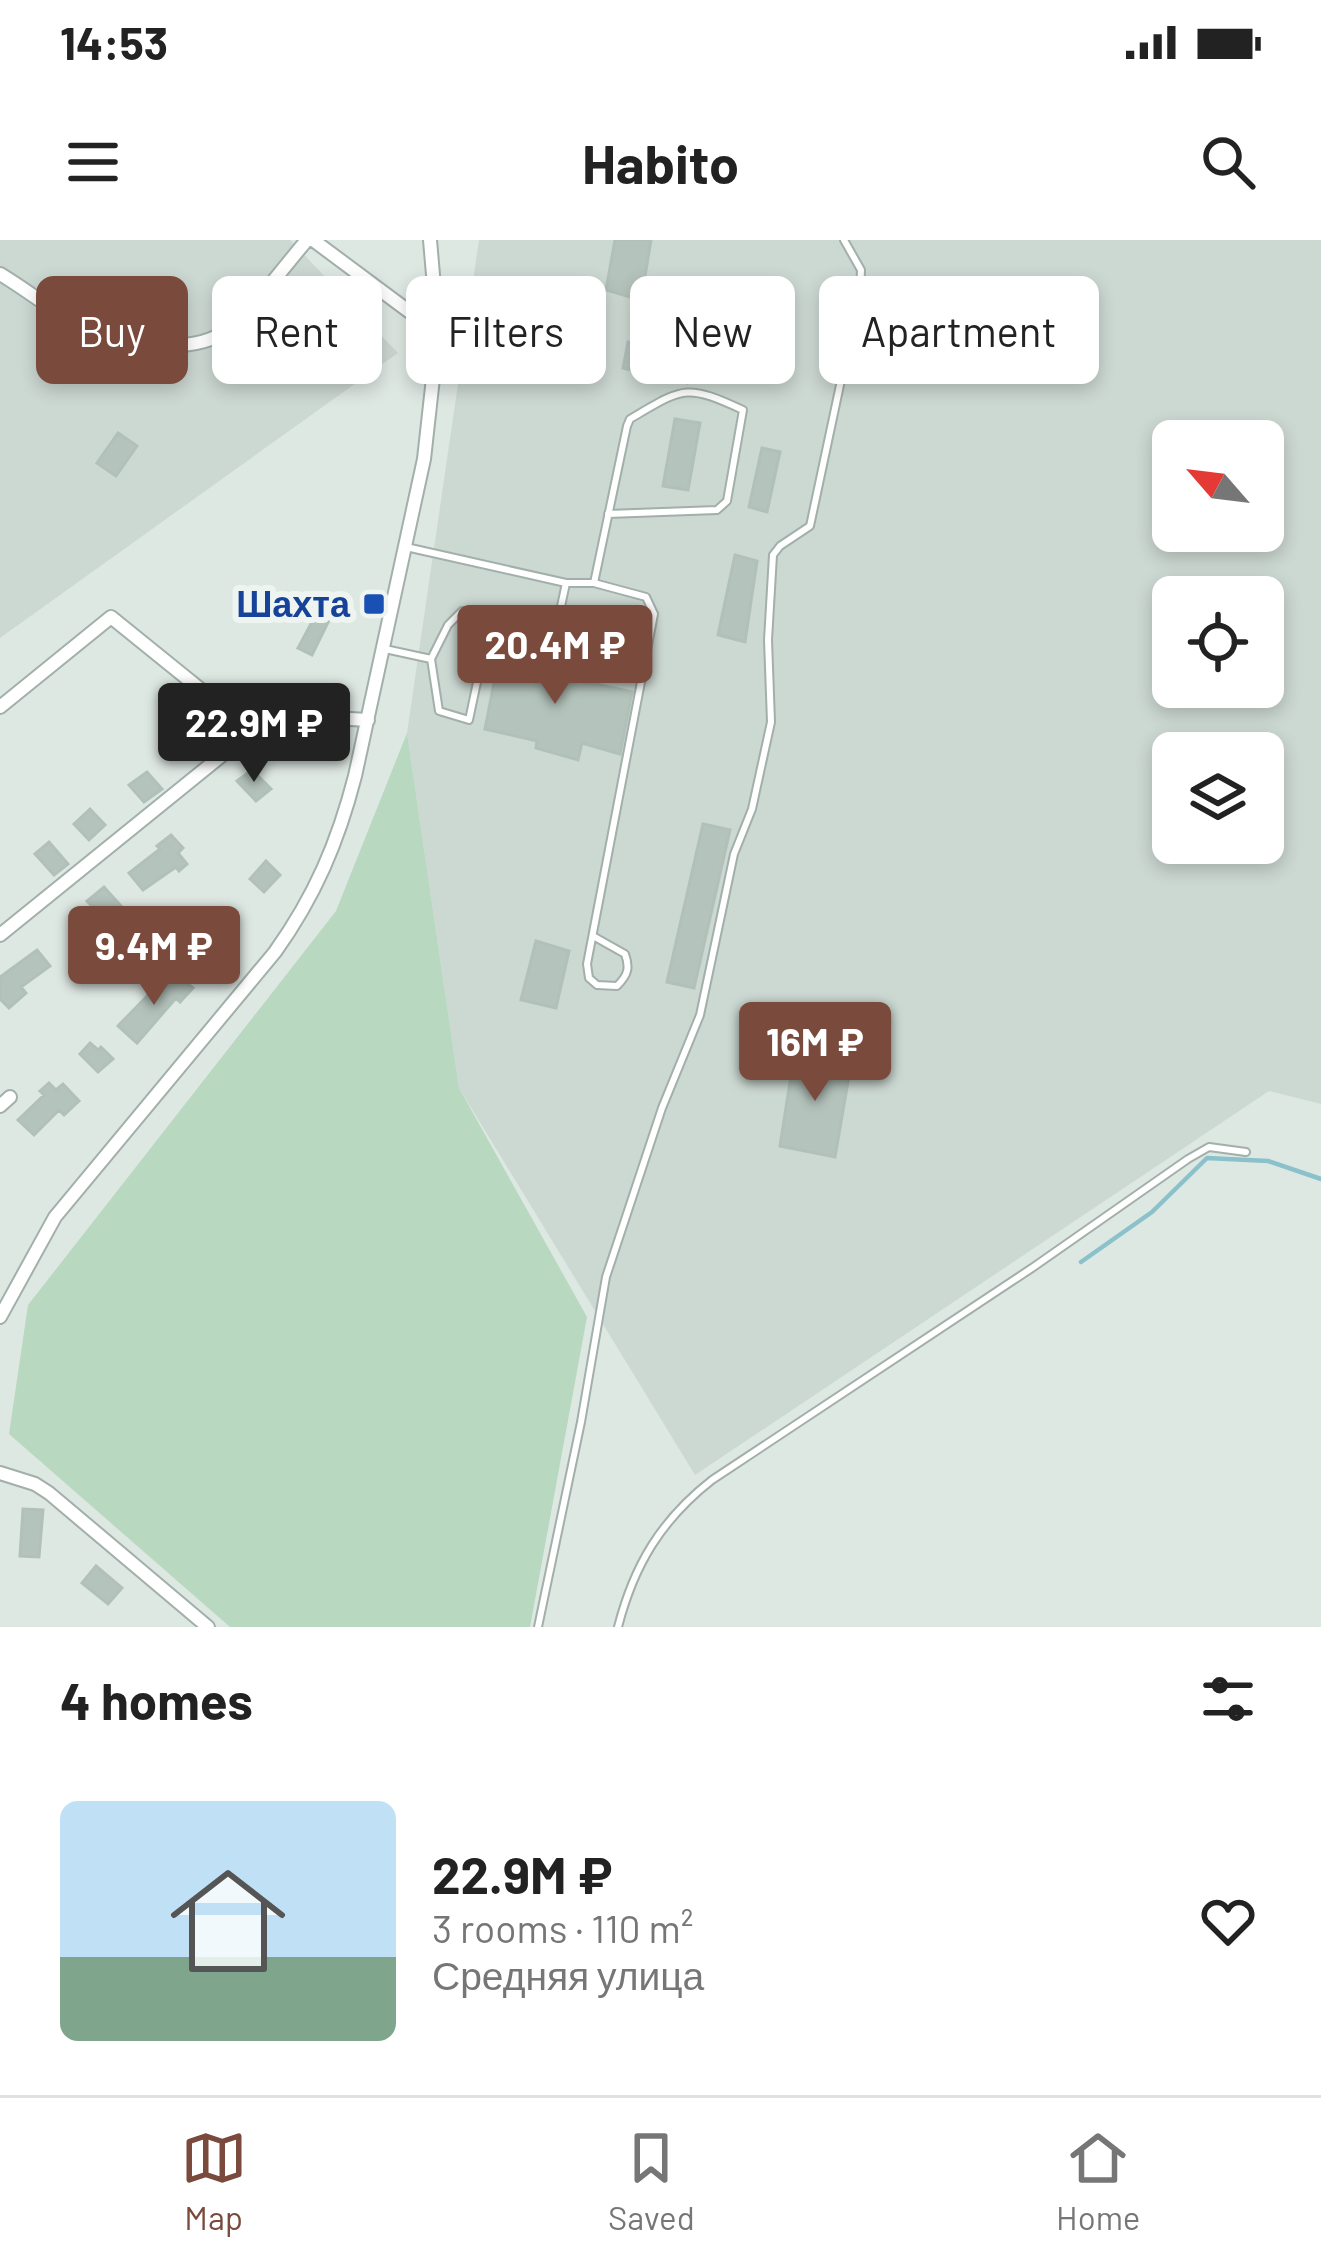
<!DOCTYPE html>
<meta charset="utf-8">
<style>
body{margin:0;font-family:Barlow,sans-serif;background:#f2f2f2;color:#222;height:100vh;display:flex;flex-direction:column;font-size:45px;white-space:nowrap}
*{box-sizing:border-box;margin:0}
p{font-size:39px;color:#767676}
.icon{flex:none;width:66px;height:66px;fill:none;stroke:currentColor;stroke-width:2;stroke-linecap:round;stroke-linejoin:round}
.map{position:relative;height:1387px;overflow:hidden}
.side{display:flex;flex-direction:column;background:#fff;flex:1}
.side>*{flex:none}
.banner{position:absolute;left:36px;top:36px;width:1251px;height:108px;display:flex;gap:24px}
.needle{width:78px;rotate:298deg}
.tools{position:absolute;left:1152px;top:180px;display:grid;gap:24px}
.tools a{display:grid;place-items:center;width:132px;height:132px;border-radius:18px;background:#fff;box-shadow:0 6px 18px #0003;font-size:60px}
.price{position:absolute;translate:-50% -102px;padding:0 27px;border-radius:12px;background:#7a4b3d;color:#fff;font-size:39px;line-height:78px;filter:drop-shadow(0 3px 6px #0008)}
.price::after{content:'';position:absolute;left:50%;top:72px;width:36px;height:27px;margin-left:-18px;background:inherit;clip-path:polygon(0 0,100% 0,50% 100%)}
.price.active{background:#222;color:#fff}
ul{padding:0;list-style:none}
li{display:flex;align-items:center;gap:36px;height:300px;padding:0 60px}
li span{display:grid;place-items:center;flex:none;width:336px;height:240px;border-radius:18px;color:#555}
li>.icon{margin-inline-start:auto}
span .icon{width:144px;height:144px;fill:#fffc;stroke-width:1}
li b{font-size:51px}
h2{display:flex;justify-content:space-between;align-items:center;height:144px;padding:0 60px;font-size:51px}
.pill{padding:0 42px;border-radius:18px;background:#fff;box-shadow:0 6px 18px #0003;font-size:42px;line-height:108px}
.pill.active{background:#7a4b3d;color:#fff}
.status{display:flex;justify-content:space-between;align-items:center;height:84px;padding:0 60px;background:#fff;direction:ltr}
.status svg{height:33px;fill:currentColor}
header{display:flex;justify-content:space-between;align-items:center;height:156px;padding:0 60px;background:#fff;font-size:54px;font-weight:700}
.tab-bar{display:flex;justify-content:space-around;align-items:center;height:168px;border-top:3px solid #e0e0e0;background:#fff;font-size:33px;color:#767676}
.tab-bar a{display:grid;justify-items:center;gap:6px}
.tab-bar .active{color:#7a4b3d}
.map>svg:first-child{display:block}
.built{fill:#ccd8d2;fill-rule:evenodd}
.green{fill:#b8d8c0}
.lines{fill:none;stroke-linecap:round;stroke-linejoin:round}
.stream{stroke:#8ac1ca;stroke-width:4.5}
.building{fill:#b4c3bc;stroke:#b1c1ba;stroke-width:3}
.service-casing{stroke:#a2afaa;stroke-width:10}
.minor-casing{stroke:#a2afaa;stroke-width:16}
.service{stroke:#fff;stroke-width:6}
.minor{stroke:#fff;stroke-width:12}
.transit-dot{fill:#1a4fb4;stroke:#eef5f1;stroke-width:4.5}
.labels{text-anchor:middle;stroke-width:12;stroke-linejoin:round;paint-order:stroke}
.transit-label{font-size:36px;font-weight:bold;fill:#164399;stroke:#eef5f1;text-anchor:end}
</style>
<div class="status"><b>14:53</b><svg viewBox="0 0 49 12"><path d="M0 12V9h3v3zM5 12V6h3v6zM10 12V3h3v9zM15 12V0h3v12zM26 1h20v11H26zM47 4h2v5h-2z"/></svg></div>
<header><svg class="icon" aria-label="menu" viewBox="0 0 24 24"><path d="M4 6h16M4 12h16M4 18h16"/></svg>Habito<svg class="icon" aria-label="search" viewBox="0 0 24 24"><circle cx="10" cy="10" r="6"/><path d="M15 15l6 6"/></svg></header>
<div class="map">
<svg width="1321" height="1387" viewBox="0 0 1321 1387">
<rect width="100%" height="100%" fill="#dee8e3"/>
<path class="built" d="M0,0H290L398,113L0,398Z
M479,0H1321V864L1269,851L695,1235L459,848L407,493ZM1173,201H1263V291H1173ZM1173,357H1263V447H1173ZM1173,513H1263V603H1173Z"/>
<path class="green" d="M407,493L459,848L587,1077L530,1387H230L9,1194L28,1065L336,671Z"/>
<g class="lines">
<path class="stream" d="M1081,1022L1152,972L1207,918L1268,921L1321,939"/>
</g>
<path class="building" d="M615,0H651L641,60L606,50Z
M730,55L751,62L736,110L714,104Z
M55,99L73,114L60,130L42,115Z
M628,102L694,116L687,143L623,128Z
M675,179L700,183L688,250L663,246Z
M118,193L137,206L116,236L97,223Z
M762,208L780,212L767,272L749,267Z
M735,315L757,321L745,402L718,395Z
M316,356L336,366L312,415L298,408L313,380L306,377Z
M502,402L540,412L537,431L632,452L620,514L582,503L578,520L536,508L537,501L485,489Z
M252,530L271,549L256,561L237,541Z
M147,532L162,549L144,562L129,545Z
M90,569L105,585L89,600L74,584Z
M703,584L730,590L694,748L667,742Z
M171,595L183,608L178,613L187,624L179,631L176,627L143,650L129,633L160,609L157,606Z
M49,602L68,624L54,635L35,614Z
M266,621L280,635L264,652L250,639Z
M104,647L121,666L105,679L87,661Z
M536,701L569,711L556,768L521,760Z
M37,710L50,726L21,747L26,753L9,768L0,759V737Z
M176,735L193,748L180,762L176,758L137,803L118,786L156,747L161,752Z
M90,803L98,810L101,807L113,819L98,832L80,814Z
M795,810L851,824L835,917L780,906Z
M49,843L56,850L63,844L79,861L64,875L59,870L34,895L18,880L44,855L40,851Z
M23,1269L43,1270L39,1317L20,1316Z
M96,1326L122,1348L108,1364L82,1343Z"/>
<g class="lines">
<defs>
<path id="service" d="M406,307L566,343
M491,376L550,389L557,385L566,343H594L627,186L630,179C683,148 685,143 743,170L727,261L717,270L608,274
M385,409L431,419L439,471L469,480L491,376L462,371L448,385L431,419
M593,696L625,714C630,728 628,735 617,746L597,745L589,738L587,724L654,374L646,357L594,343
M538,1387L581,1182L606,1037L662,868L700,775L734,614L752,569L771,482L768,400L773,315L780,306L810,286L860,51L861,30L844,0
M618,1387C634,1325 661,1280 712,1240L1032,1028L1188,919L1209,907L1246,912"/>
<path id="minor" d="M313,0L438,93
M0,34C29,51 66,82 97,92C131,104 194,115 225,91C256,67 281,30 307,0
M0,467L111,377L252,491
M0,695L252,491C288,473 329,478 368,480
M0,866L10,857
M0,1077L55,977L275,712C315,656 338,602 355,536L424,219L438,93L430,0
M0,1233L35,1244L49,1253L208,1387"/>
</defs>
<use href="#service" class="service-casing"/>
<use href="#minor" class="minor-casing"/>
<use href="#service" class="service"/>
<use href="#minor" class="minor"/>
</g>
<rect class="transit-dot" x="362" y="352" width="24" height="24" rx="6"/>
<g class="labels">
<g class="transit-label">
<text x="350" y="377">Шахта</text>
</g>
</g>
</svg>
<div class="tools">
<a><svg class="needle" viewBox="-14 -14 28 28"><path d="M0-13l5 13h-10z" fill="#e53935"/><path d="M0 13l5-13h-10z" fill="#767676"/></svg></a>
<a><svg class="icon" aria-label="locate" viewBox="0 0 24 24"><circle cx="12" cy="12" r="6"/><path d="M12 2v4M12 18v4M2 12h4M18 12h4"/></svg></a>
<a><svg class="icon" aria-label="layers" viewBox="0 0 24 24"><path d="M12 4l9 5-9 5-9-5zM3 14l9 5 9-5"/></svg></a>
</div>
<b class="price" style="left:555px;top:467px">20.4M ₽</b>
<b class="price active" style="left:254px;top:545px">22.9M ₽</b>
<b class="price" style="left:154px;top:768px">9.4M ₽</b>
<b class="price" style="left:815px;top:864px">16M ₽</b>
<div class="banner">
<a class="pill active">Buy</a>
<a class="pill">Rent</a>
<a class="pill">Filters</a>
<a class="pill">New</a>
<a class="pill">Apartment</a>
</div>
</div>
<section class="side">
<h2>4 homes<svg class="icon" aria-label="filters" viewBox="0 0 24 24"><path d="M4 7h16M4 17h16"/><circle cx="9" cy="7" r="2"/><circle cx="15" cy="17" r="2"/></svg></h2>
<ul>
<li><span style="background:linear-gradient(#bfe0f5 65%,#7fa58c 0)"><svg class="icon" aria-label="home" viewBox="0 0 24 24"><path d="M3 11l9-7 9 7M6 9v11h12V9"/></svg></span><div><b>22.9M ₽</b><p>3 rooms · 110 m²</p><p>Средняя улица</p></div><svg class="icon" aria-label="heart" viewBox="0 0 24 24"><path d="M12 20l-8-8c-3-5 5-10 8-4 3-6 11-1 8 4z"/></svg></li>
</ul>
</section>
<nav class="tab-bar">
<a class="active"><svg class="icon" aria-label="map" viewBox="0 0 24 24"><path d="M3 6l6-2 6 2 6-2v14l-6 2-6-2-6 2zM9 4v14M15 6v14"/></svg>Map</a>
<a><svg class="icon" aria-label="saved" viewBox="0 0 24 24"><path d="M7 4h10v16l-5-4-5 4z"/></svg>Saved</a>
<a><svg class="icon" aria-label="home" viewBox="0 0 24 24"><path d="M3 11l9-7 9 7M6 9v11h12V9"/></svg>Home</a>
</nav>
